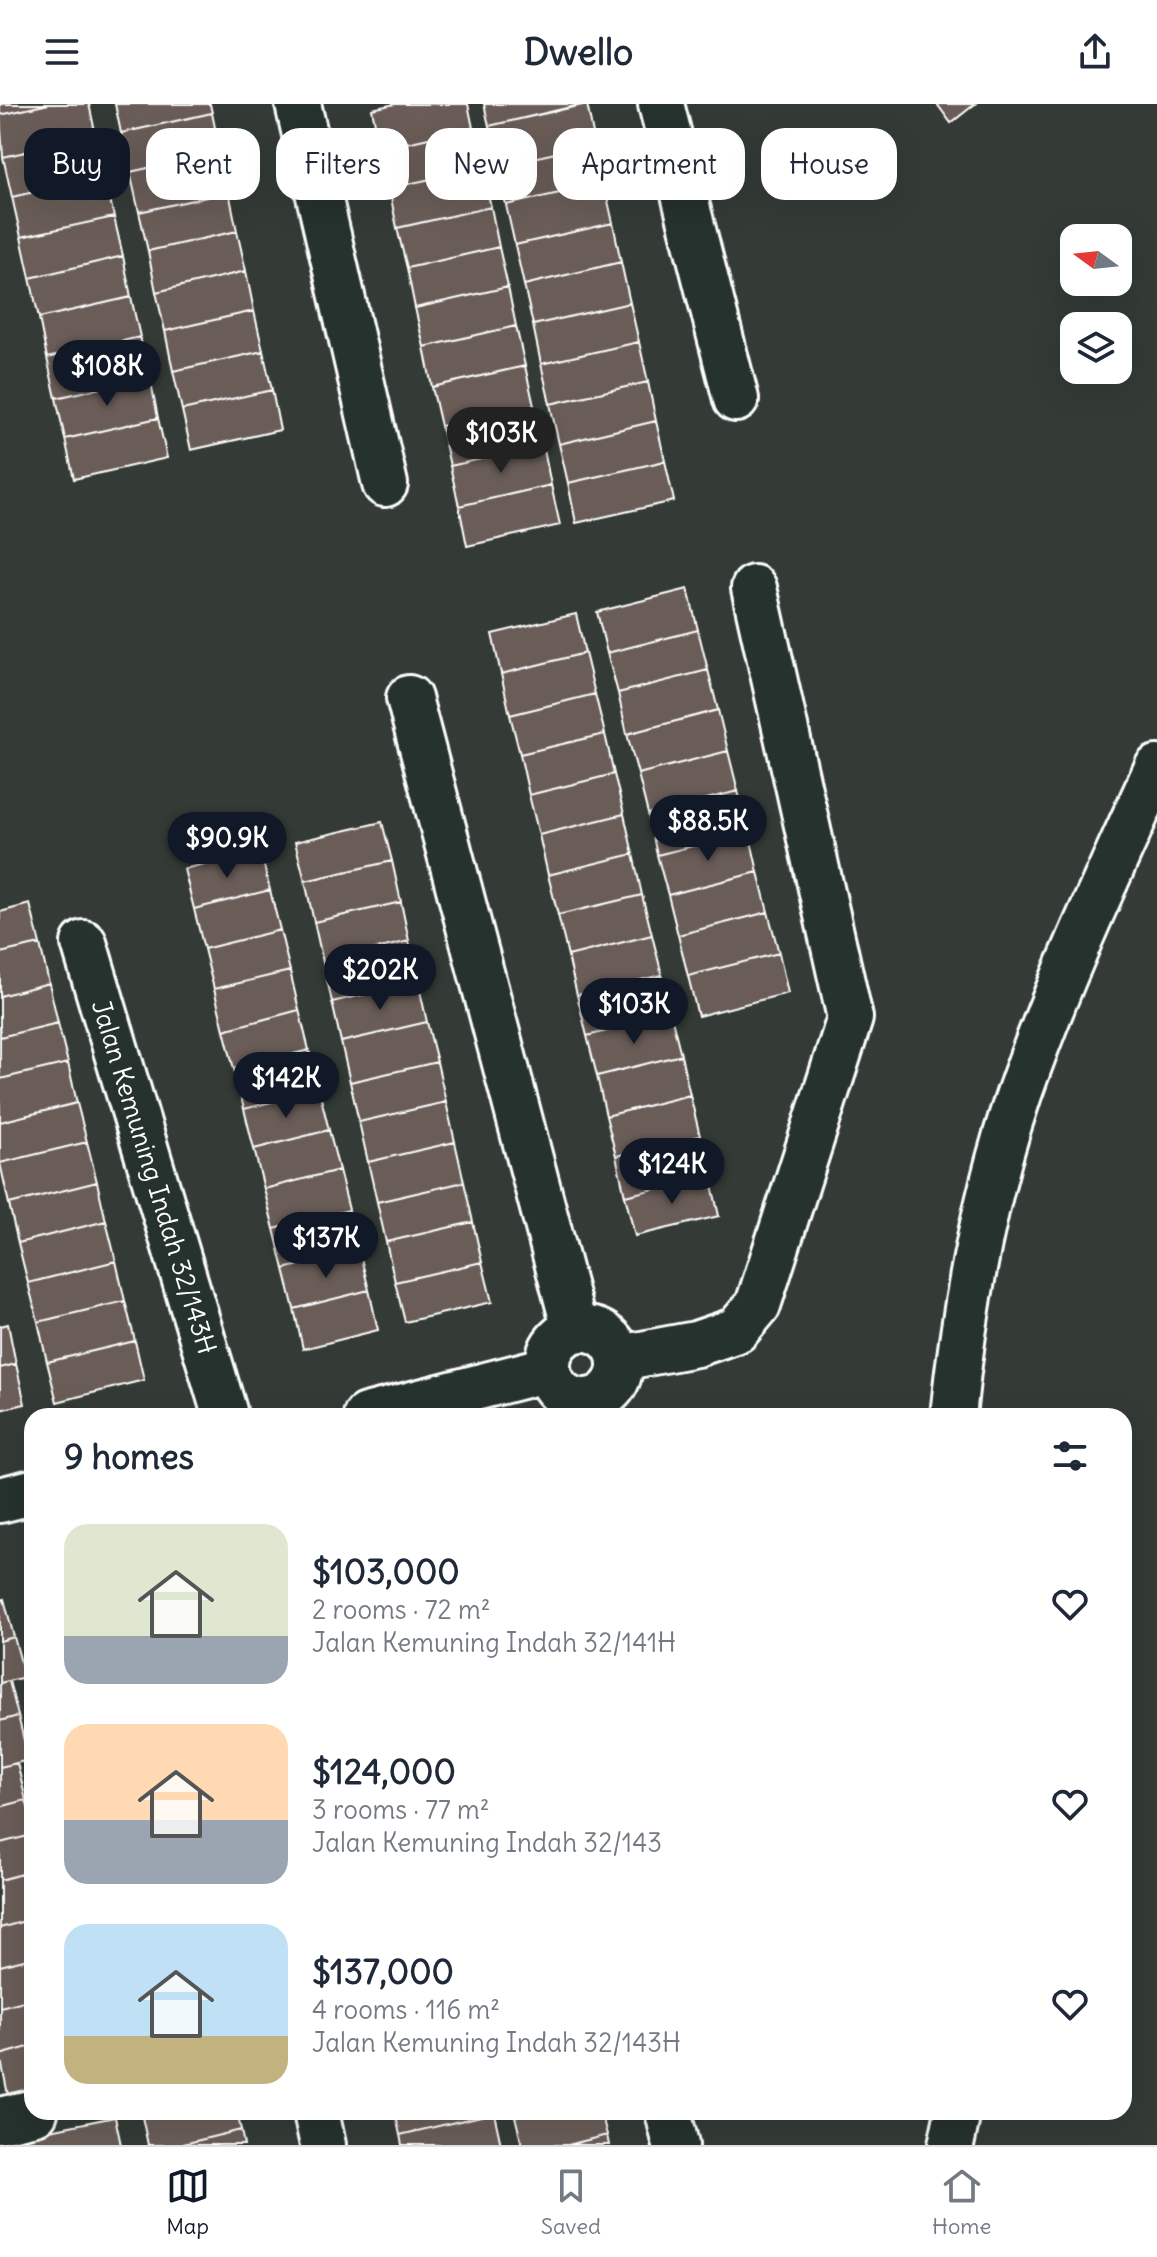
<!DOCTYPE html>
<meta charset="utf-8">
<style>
body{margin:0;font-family:Delius,sans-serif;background:#f6f6f7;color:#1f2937;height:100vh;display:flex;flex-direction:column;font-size:30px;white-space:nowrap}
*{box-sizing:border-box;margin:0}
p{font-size:26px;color:#747a83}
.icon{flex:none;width:44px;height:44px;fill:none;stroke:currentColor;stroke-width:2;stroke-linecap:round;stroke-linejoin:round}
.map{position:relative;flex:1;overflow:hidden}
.details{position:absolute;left:24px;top:1304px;width:1108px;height:712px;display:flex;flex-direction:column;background:#fff;border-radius:24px;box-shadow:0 8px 32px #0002}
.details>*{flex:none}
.hud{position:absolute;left:24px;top:24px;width:1110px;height:72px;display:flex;gap:16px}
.needle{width:52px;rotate:285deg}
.fabs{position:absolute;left:1060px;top:120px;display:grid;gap:16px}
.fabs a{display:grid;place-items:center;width:72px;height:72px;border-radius:16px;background:#fff;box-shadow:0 8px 32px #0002;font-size:40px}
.price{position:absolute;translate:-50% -68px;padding:0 18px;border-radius:28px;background:#111827;color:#fff;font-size:26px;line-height:52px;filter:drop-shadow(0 2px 4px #0008)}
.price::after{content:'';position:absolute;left:50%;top:48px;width:24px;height:18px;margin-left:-12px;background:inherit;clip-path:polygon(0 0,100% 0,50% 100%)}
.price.current{background:#222;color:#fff}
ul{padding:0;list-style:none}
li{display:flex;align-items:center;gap:24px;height:200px;padding:0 40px}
li span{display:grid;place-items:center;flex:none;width:224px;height:160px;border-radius:24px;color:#555}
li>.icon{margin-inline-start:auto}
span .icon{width:96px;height:96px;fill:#fffc;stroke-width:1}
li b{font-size:34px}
h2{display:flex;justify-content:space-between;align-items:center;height:96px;padding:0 40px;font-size:34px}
.pill{padding:0 28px;border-radius:24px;background:#fff;box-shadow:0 8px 32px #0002;font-size:28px;line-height:72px}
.pill.current{background:#111827;color:#fff}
header{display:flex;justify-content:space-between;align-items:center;height:104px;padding:0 40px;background:#fff;font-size:36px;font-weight:700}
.dock{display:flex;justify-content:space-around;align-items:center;height:112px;border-top:2px solid #e0e1e3;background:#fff;font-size:22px;color:#747a83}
.dock a{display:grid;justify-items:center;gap:4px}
.dock .current{color:#111827}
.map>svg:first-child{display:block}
.building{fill:#6a5d58;stroke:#fff;stroke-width:2}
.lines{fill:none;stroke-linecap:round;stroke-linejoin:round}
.minor-casing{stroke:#fff;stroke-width:50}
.highway-casing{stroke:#fff;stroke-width:50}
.minor{stroke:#26332d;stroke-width:44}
.highway{stroke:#26332d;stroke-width:44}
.labels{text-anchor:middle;stroke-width:8;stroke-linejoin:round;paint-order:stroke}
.street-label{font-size:26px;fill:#fff;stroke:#26332d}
</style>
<header><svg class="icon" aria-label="menu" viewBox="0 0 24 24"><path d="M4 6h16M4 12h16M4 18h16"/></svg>Dwello<svg class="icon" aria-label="share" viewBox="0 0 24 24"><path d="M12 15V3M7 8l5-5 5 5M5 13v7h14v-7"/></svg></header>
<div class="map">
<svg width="1157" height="2041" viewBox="0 0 1157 2041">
<rect width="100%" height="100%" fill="#343b36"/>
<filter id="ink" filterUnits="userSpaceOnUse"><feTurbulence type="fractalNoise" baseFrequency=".0125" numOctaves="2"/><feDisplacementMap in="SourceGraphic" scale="16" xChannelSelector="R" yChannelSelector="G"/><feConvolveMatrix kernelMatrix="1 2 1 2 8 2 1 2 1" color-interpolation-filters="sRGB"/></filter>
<g filter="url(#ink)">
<path class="building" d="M0,0H49L0,11Z
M49,0H89L96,32L3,53L0,11Z
M115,0H210L212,9L121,29Z
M395,0H468L473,24L380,45L372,5Z
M484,0H584L489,22Z
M587,0L595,40L498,62L489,22Z
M937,0H975L951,19Z
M212,9L220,48L130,68L121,29Z
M473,24L482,64L389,84L380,45Z
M96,32L105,72L12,93L3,53Z
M595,40L604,79L506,101L498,62Z
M220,48L229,88L139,108L130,68Z
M482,64L491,103L397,124L389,84Z
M105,72L114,113L21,133L12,93Z
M604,79L613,119L515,141L506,101Z
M229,88L237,127L148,147L139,108Z
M491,103L499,143L407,164L397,124Z
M114,113L123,152L30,174L21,133Z
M613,119L621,158L524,181L515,141Z
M237,127L246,167L156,188L148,147Z
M499,143L508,183L415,204L407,164Z
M123,152L131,193L39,214L30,174Z
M621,158L630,199L533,221L524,181Z
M246,167L254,207L165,227L156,188Z
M508,183L516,222L424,243L415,204Z
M131,193L140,233L47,254L39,214Z
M630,199L639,238L541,260L533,221Z
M254,207L263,247L173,267L165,227Z
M516,222L525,262L432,283L424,243Z
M140,233L150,273L56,294L47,254Z
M639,238L648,278L550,300L541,260Z
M263,247L272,286L182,306L173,267Z
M525,262L534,302L441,322L432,283Z
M150,273L158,314L65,335L56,294Z
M648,278L656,317L559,340L550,300Z
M272,286L280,326L191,346L182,306Z
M534,302L543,341L450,362L441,322Z
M158,314L167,354L74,375L65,335Z
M656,317L665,357L568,379L559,340Z
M543,341L551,381L459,402L450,362Z
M665,357L674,397L576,419L568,379Z
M551,381L560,421L467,442L459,402Z
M688,485L698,526L607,549L597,508Z
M576,510L585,549L501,570L492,530Z
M698,526L708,566L618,589L607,549Z
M585,549L595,590L510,611L501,570Z
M708,566L718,606L627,630L618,589Z
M595,590L605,630L520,650L510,611Z
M718,606L728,647L638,670L627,630Z
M605,630L614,670L529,691L520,650Z
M728,647L738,687L648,710L638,670Z
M614,670L624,710L539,731L529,691Z
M738,687L749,728L657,751L648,710Z
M624,710L633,750L548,771L539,731Z
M382,718L392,757L305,777L295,738Z
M749,728L758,768L668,791L657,751Z
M260,746L270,786L194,805L184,765Z
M633,750L642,791L558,811L548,771Z
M392,757L401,798L314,818L305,777Z
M758,768L768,808L678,831L668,791Z
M270,786L280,826L204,845L194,805Z
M642,791L652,831L568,852L558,811Z
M401,798L409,837L323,858L314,818Z
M30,800L40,840L0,849V808Z
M768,808L779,849L688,872L678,831Z
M280,826L290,867L214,885L204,845Z
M652,831L662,871L577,891L568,852Z
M409,837L418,878L332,898L323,858Z
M40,840L49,879L0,892V849Z
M779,849L788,889L698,912L688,872Z
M290,867L299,906L224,926L214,885Z
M662,871L671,911L587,932L577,891Z
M418,878L427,918L341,938L332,898Z
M49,879L58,919L0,933V892Z
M299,906L309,946L234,965L224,926Z
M671,911L681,951L597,972L587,932Z
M427,918L437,958L350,978L341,938Z
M58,919L68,959L0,975V933Z
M309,946L319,986L244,1005L234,965Z
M681,951L690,991L606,1012L597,972Z
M437,958L446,998L359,1018L350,978Z
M68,959L77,999L0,1018V975Z
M319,986L329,1026L254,1045L244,1005Z
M690,991L700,1032L616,1052L606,1012Z
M446,998L455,1038L368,1058L359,1018Z
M77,999L87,1038L0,1059V1018Z
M329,1026L339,1066L264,1085L254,1045Z
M700,1032L710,1072L625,1092L616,1052Z
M87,1038L97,1078L9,1100L0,1059Z
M455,1038L464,1078L377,1098L368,1058Z
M339,1066L349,1106L274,1125L264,1085Z
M710,1072L719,1112L635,1132L625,1092Z
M97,1078L106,1117L18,1139L9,1100Z
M464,1078L473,1118L386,1138L377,1098Z
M349,1106L359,1146L284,1165L274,1125Z
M106,1117L116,1157L28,1179L18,1139Z
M473,1118L482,1158L395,1178L386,1138Z
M359,1146L369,1186L294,1205L284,1165Z
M116,1157L125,1197L38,1218L28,1179Z
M482,1158L492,1198L405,1218L395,1178Z
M369,1186L378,1226L303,1245L294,1205Z
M125,1197L135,1237L47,1258L38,1218Z
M8,1220L16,1260L0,1264V1222Z
M135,1237L144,1276L57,1298L47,1258Z
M16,1260L25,1300L0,1306V1264Z
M4,1495L14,1533L0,1537V1497Z
M14,1533L25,1573L0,1579V1537Z
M9,1577L18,1612L0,1617V1579Z
M18,1612L29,1656L0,1663V1617Z
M17,1659L26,1696L0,1703V1663Z
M26,1696L32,1717V1731L0,1739V1703Z
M32,1731V1767L0,1776V1739Z
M32,1767V1815L0,1824V1776Z
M32,1815V1854L0,1862V1824Z
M32,1854V1895L0,1903V1862Z
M32,1895V1942L0,1951V1903Z
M32,1942V1984L8,1991L0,1951Z
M141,2008H237L241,2026L179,2041H148Z
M395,2008H494V2009L400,2031Z
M532,2008H601L607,2031L568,2041H522L515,2012Z
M494,2009L501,2041H402L400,2031Z
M115,2013L121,2041H27L25,2031Z
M241,2026L244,2041H179Z
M607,2031L609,2041H568Z"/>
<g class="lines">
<defs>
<path id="minor" d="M298,0L385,380
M661,0L736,295
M409,594L575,1226
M84,839L224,1307
M548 1261a36 36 0 1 1 72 0a36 36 0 1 1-72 0Z
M620,1254L696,1240L737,1226L758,1201L850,914L754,484
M366,1312L548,1265
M0,1396L32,1388
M316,2008L323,2041
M668,2008L676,2041
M0,2016L35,2008"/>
<path id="highway" d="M953,1312C964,1203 984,1093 1019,990C1058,878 1108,771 1157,664
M951,2041L958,2008"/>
</defs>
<use href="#minor" class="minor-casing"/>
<use href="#highway" class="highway-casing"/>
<use href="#minor" class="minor"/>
<use href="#highway" class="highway"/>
</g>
</g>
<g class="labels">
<g class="street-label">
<text transform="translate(154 1073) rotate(73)" y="9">Jalan Kemuning Indah 32/143H</text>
</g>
</g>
</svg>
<div class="fabs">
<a><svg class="needle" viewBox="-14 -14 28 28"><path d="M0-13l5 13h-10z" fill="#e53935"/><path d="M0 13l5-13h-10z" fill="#747a83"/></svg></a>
<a><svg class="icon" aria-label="layers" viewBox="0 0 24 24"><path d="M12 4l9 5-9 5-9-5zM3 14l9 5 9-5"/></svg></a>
</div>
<b class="price" style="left:107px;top:304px">$108K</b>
<b class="price current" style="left:501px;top:371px">$103K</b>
<b class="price" style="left:708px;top:759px">$88.5K</b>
<b class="price" style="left:227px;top:776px">$90.9K</b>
<b class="price" style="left:380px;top:908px">$202K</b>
<b class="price" style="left:634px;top:942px">$103K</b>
<b class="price" style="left:286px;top:1016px">$142K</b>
<b class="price" style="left:672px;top:1102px">$124K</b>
<b class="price" style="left:326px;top:1176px">$137K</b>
<div class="hud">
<a class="pill current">Buy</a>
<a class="pill">Rent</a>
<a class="pill">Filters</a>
<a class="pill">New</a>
<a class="pill">Apartment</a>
<a class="pill">House</a>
</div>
<section class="details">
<h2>9 homes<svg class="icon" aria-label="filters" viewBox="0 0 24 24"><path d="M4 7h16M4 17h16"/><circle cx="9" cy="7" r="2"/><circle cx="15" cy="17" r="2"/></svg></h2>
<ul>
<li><span style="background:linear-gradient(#dfe7d0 70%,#9aa5b1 0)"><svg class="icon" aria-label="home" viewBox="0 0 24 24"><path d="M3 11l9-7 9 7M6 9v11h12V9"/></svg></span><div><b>$103,000</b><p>2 rooms · 72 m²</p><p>Jalan Kemuning Indah 32/141H</p></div><svg class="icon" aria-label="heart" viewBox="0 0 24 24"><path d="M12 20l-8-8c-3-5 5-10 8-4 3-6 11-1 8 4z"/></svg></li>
<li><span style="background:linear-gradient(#ffd9b3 60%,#9aa5b1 0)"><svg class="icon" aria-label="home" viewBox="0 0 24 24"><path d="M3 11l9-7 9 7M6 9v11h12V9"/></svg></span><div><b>$124,000</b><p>3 rooms · 77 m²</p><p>Jalan Kemuning Indah 32/143</p></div><svg class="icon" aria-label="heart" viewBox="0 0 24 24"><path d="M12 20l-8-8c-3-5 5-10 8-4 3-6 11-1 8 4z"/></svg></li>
<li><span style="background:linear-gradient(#bfe0f5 70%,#c2b280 0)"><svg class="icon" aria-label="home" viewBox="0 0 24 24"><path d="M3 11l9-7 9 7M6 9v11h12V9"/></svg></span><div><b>$137,000</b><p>4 rooms · 116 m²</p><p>Jalan Kemuning Indah 32/143H</p></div><svg class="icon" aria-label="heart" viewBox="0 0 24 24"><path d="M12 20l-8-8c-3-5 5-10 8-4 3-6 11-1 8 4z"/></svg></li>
</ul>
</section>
</div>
<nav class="dock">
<a class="current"><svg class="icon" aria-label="map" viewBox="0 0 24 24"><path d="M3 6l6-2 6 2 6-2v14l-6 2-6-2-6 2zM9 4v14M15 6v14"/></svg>Map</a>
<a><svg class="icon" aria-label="saved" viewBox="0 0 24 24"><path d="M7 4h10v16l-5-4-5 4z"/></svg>Saved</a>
<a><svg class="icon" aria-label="home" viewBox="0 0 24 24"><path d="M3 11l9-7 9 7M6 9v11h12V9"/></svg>Home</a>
</nav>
